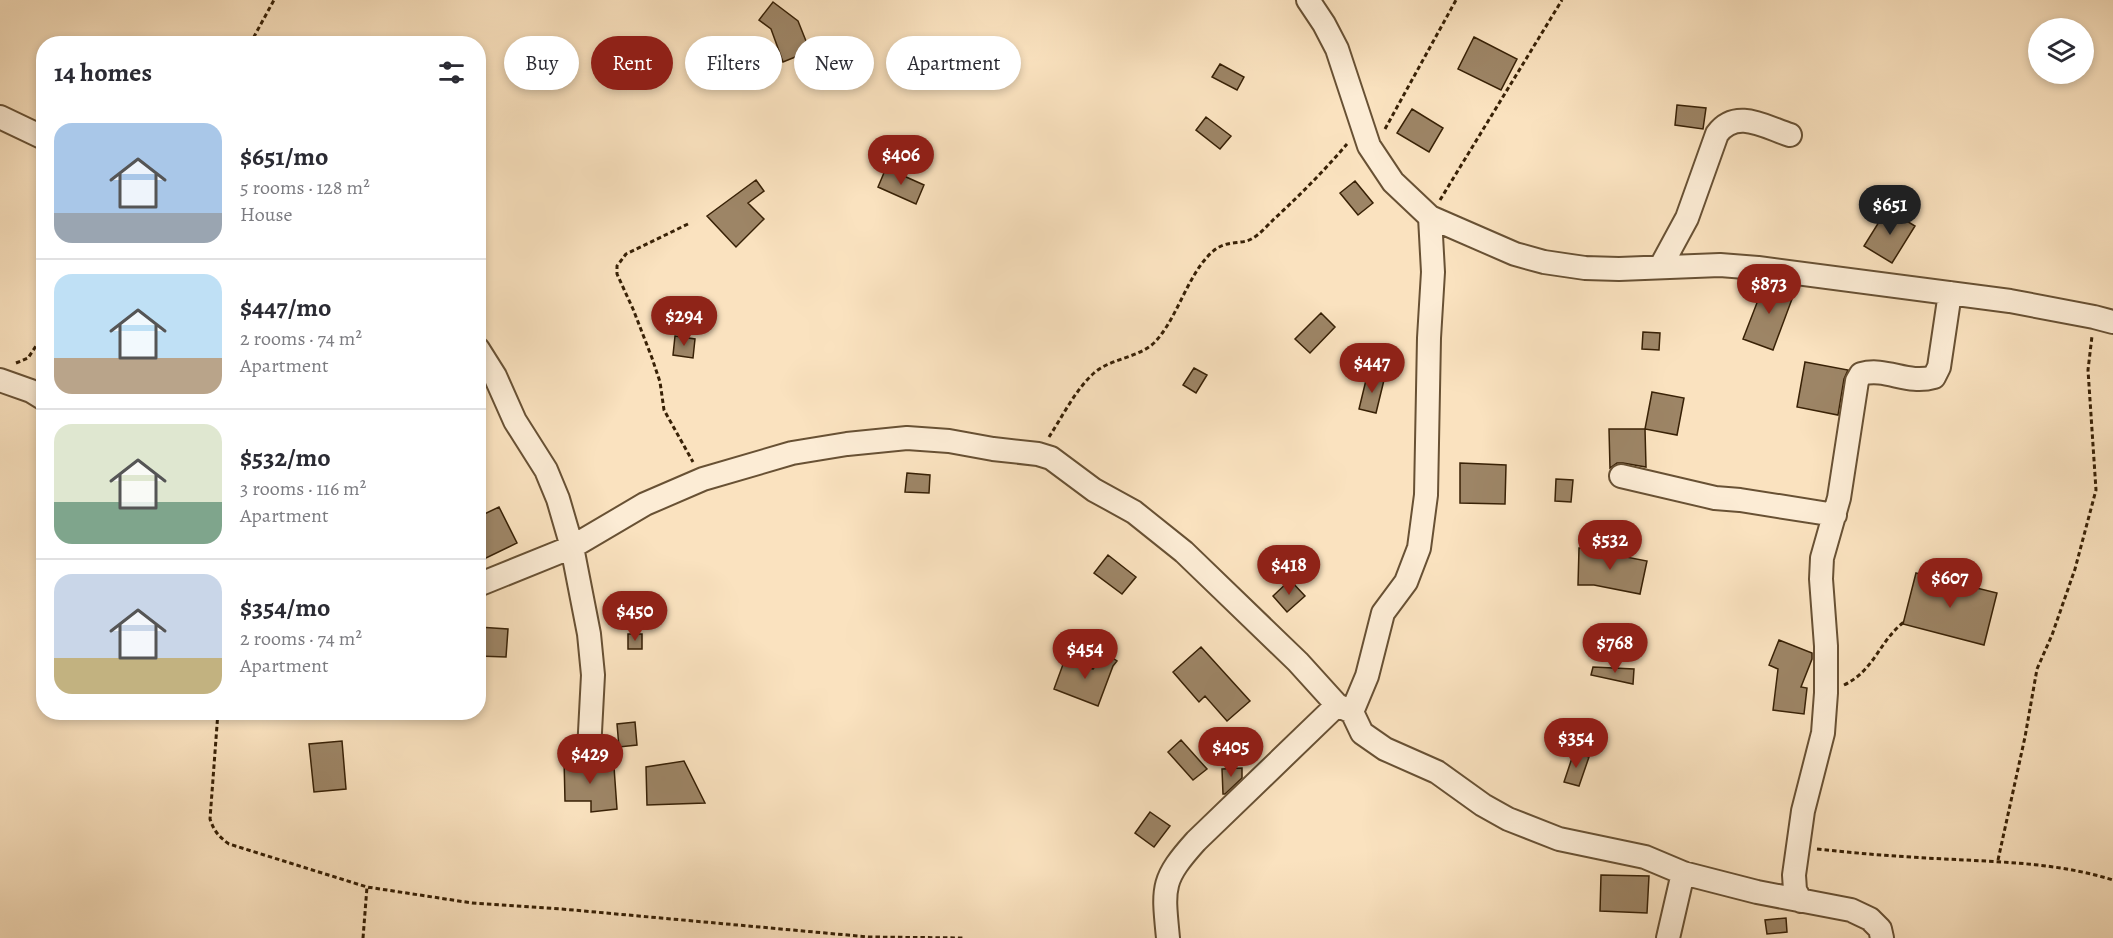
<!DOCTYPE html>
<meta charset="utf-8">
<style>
body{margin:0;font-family:Alegreya,serif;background:#f2f2f3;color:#2b2b33;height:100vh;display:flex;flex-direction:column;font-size:22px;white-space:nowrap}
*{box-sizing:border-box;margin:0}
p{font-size:20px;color:#7c7c81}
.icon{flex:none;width:33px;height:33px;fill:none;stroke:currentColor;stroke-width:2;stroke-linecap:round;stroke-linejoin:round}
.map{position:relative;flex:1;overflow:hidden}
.details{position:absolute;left:36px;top:36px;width:450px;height:684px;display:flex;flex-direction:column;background:#fff;border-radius:24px;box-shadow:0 3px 9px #0003}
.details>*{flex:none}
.guide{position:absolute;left:504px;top:36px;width:570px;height:54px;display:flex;gap:12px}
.controls{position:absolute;left:2028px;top:18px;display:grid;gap:12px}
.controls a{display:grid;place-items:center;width:66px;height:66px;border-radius:50%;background:#fff;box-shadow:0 3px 9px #0003;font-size:30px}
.price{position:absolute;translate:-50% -51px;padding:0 14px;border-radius:21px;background:#8f2418;color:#fff;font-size:20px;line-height:39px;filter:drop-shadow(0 2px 3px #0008)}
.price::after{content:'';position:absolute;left:50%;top:36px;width:18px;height:14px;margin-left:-9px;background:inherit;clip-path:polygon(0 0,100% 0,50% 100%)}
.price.on{background:#222;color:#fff}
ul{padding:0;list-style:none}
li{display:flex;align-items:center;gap:18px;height:150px;padding:0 18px}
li+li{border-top:2px solid #e1e1e2}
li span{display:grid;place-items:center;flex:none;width:168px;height:120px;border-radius:18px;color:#555}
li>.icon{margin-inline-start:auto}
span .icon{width:72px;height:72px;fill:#fffc;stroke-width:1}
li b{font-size:26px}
h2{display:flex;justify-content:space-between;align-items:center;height:72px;padding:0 18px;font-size:26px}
.tag{padding:0 21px;border-radius:27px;background:#fff;box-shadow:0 3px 9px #0003;font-size:21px;line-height:54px}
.tag.on{background:#8f2418;color:#fff}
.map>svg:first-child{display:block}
.building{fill:#9d8566;stroke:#382106;stroke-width:1.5}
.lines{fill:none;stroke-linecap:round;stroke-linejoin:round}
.minor-casing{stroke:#685134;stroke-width:26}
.path{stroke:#382106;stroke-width:3;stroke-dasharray:4.5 3;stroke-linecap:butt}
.minor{stroke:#fcecd5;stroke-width:22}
</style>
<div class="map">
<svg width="2113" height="938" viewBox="0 0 2113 938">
<rect width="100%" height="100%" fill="#fae2bf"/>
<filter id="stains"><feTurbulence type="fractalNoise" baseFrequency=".00333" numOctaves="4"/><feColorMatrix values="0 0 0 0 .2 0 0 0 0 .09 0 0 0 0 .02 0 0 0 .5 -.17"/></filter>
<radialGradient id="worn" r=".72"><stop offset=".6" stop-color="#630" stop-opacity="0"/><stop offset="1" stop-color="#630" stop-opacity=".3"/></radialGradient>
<path class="building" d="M773,2L798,21L810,51L783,62L771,29L759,20Z
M1474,37L1517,59L1501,90L1458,69Z
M1220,64L1244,77L1237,90L1212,77Z
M1677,105L1706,108L1703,129L1675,125Z
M1412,109L1443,128L1429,152L1397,133Z
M1206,117L1231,136L1220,149L1196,130Z
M886,168L924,185L916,204L878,187Z
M756,180L764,191L748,203L764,219L736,247L707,216Z
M1355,181L1373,203L1358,215L1340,193Z
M1887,209L1915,226L1892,263L1864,246Z
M1765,282L1777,284L1795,291L1773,350L1743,339Z
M1321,313L1335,327L1310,353L1295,339Z
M1643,332L1660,333L1659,350L1642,349Z
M675,336L695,339L693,358L673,355Z
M1805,362L1848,370L1844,379L1838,415L1797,407Z
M1194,368L1207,375L1196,393L1183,385Z
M1367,376L1384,380L1376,413L1359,409Z
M1652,392L1684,398L1677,435L1645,429Z
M1609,429H1645L1646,467L1623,463H1617L1610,468Z
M1460,463L1506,465L1505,504L1460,503Z
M907,473L930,475L929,493L905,492Z
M1556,479L1573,480L1571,502L1555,501Z
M499,507L517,543L486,558L478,544V517Z
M1579,548H1600V552L1647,561L1640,594L1594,585H1578Z
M1108,555L1136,577L1122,594L1094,573Z
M1916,573L1997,593L1984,645L1903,624Z
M1290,580L1305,596L1287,612L1273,596Z
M478,627L508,629L506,657L478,656Z
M628,634H642V649H628Z
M1779,640L1812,653V659L1801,687L1807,688L1804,714L1773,710L1778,669L1769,665Z
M1201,647L1250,701L1227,721L1205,696L1199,702L1173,672Z
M1105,653L1117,661L1113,666L1098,706L1054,689L1065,659L1093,669Z
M1593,667L1634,669L1633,684L1591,675Z
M635,722L637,745L619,747L617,724Z
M1181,740L1207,769L1193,780L1168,752Z
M342,741L346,789L314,792L309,744Z
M1574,752L1589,757L1579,786L1564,782Z
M564,758H577L585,763V771L614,767L617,809L591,812V801H565Z
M684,761L705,803L647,805L646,767Z
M1242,768V778L1225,794H1223L1222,769Z
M1150,812L1170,826L1154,847L1135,833Z
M1601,875L1649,876L1647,913L1600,911Z
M1786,918L1787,932L1767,934L1765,920Z"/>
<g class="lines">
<defs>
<path id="minor" d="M1308,0L1324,24L1337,49L1369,146L1393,182L1430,217L1515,254L1544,262L1585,268L1619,269L1720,265L1758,268L2010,301L2094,317L2113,322
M0,117L44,138
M1661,266L1687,218L1717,134C1736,108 1765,127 1790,135
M478,349L495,376L515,421L546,470L558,499L572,547L589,634L593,675L589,751
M0,380L31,391L44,399
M1621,476L1715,498L1740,500L1835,515
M478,585L572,547L645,504L703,479L792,453L847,444L907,438L949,441L993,449L1038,454L1051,458L1094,490L1134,512L1184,552L1298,662L1337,705L1352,712L1362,733L1385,749L1437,772L1483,805L1508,819L1559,839L1645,857L1683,873L1757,892L1851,910L1870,919L1880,929L1882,938
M1352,712L1367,676L1383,613L1406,582L1419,548L1426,495L1429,338L1433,272L1430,217
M1801,901L1795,890L1794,875L1803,811L1823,733L1826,693V646L1821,579L1822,558L1839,498L1857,381L1861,374C1887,367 1907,385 1934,377L1939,367L1950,293
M1168,938C1163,887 1161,880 1196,841L1337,705
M1668,938L1683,873"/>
</defs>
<use href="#minor" class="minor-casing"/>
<path class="path" d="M250,44L274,0
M1385,129L1456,0
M1440,200L1562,0
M688,224L626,254L617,266V274L633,309L652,358L660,382L664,410L693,462
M16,363L28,358L44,334
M1049,437C1062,417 1076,389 1094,373C1111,358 1139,358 1155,342C1178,317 1187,276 1211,253C1227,238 1241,246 1253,238C1260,234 1267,226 1273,220C1299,196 1324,171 1347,144
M1844,685C1875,670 1879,641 1904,622
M218,712L210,819C214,831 219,837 229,844L367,887L472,903L562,909L869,937L965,938
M1817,849C1854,853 1890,856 1927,858C1990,862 2052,861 2113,880
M1998,860L2025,737L2037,669L2052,635L2075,569L2096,490L2088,370L2092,336
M363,938L367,887"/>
<use href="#minor" class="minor"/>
</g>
<rect width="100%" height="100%" filter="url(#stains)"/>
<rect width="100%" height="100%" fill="url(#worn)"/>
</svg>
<div class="controls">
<a><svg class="icon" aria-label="layers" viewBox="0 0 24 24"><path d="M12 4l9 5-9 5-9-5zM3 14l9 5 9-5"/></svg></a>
</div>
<b class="price" style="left:901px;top:186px">$406</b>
<b class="price on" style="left:1890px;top:236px">$651</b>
<b class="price" style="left:1769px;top:315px">$873</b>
<b class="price" style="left:684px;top:347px">$294</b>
<b class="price" style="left:1372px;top:394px">$447</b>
<b class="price" style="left:1610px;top:571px">$532</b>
<b class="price" style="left:1289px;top:596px">$418</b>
<b class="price" style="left:1950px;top:609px">$607</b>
<b class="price" style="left:635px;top:642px">$450</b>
<b class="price" style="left:1615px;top:674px">$768</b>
<b class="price" style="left:1085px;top:680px">$454</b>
<b class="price" style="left:1576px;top:769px">$354</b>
<b class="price" style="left:1231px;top:778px">$405</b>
<b class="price" style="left:590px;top:785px">$429</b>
<div class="guide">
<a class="tag">Buy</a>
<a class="tag on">Rent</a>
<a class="tag">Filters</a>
<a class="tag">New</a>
<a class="tag">Apartment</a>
</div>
<section class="details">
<h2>14 homes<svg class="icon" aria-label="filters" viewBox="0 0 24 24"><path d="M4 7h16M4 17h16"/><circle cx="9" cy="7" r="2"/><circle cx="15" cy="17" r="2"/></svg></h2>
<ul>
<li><span style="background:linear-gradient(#a9c7e8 75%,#9aa5b1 0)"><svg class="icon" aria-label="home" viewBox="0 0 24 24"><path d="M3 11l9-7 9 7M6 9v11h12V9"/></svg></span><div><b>$651/mo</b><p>5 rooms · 128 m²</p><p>House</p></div></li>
<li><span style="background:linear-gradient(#bfe0f5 70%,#b9a48a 0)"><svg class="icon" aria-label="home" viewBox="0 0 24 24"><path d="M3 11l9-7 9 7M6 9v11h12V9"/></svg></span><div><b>$447/mo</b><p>2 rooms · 74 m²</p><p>Apartment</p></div></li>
<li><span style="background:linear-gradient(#dfe7d0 65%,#7fa58c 0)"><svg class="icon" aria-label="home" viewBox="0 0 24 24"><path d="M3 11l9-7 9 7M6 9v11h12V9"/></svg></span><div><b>$532/mo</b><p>3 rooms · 116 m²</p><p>Apartment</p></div></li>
<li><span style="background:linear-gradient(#c9d6e8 70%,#c2b280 0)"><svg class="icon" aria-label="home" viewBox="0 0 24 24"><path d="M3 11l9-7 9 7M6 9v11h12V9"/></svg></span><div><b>$354/mo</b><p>2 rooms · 74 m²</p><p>Apartment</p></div></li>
</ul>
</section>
</div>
